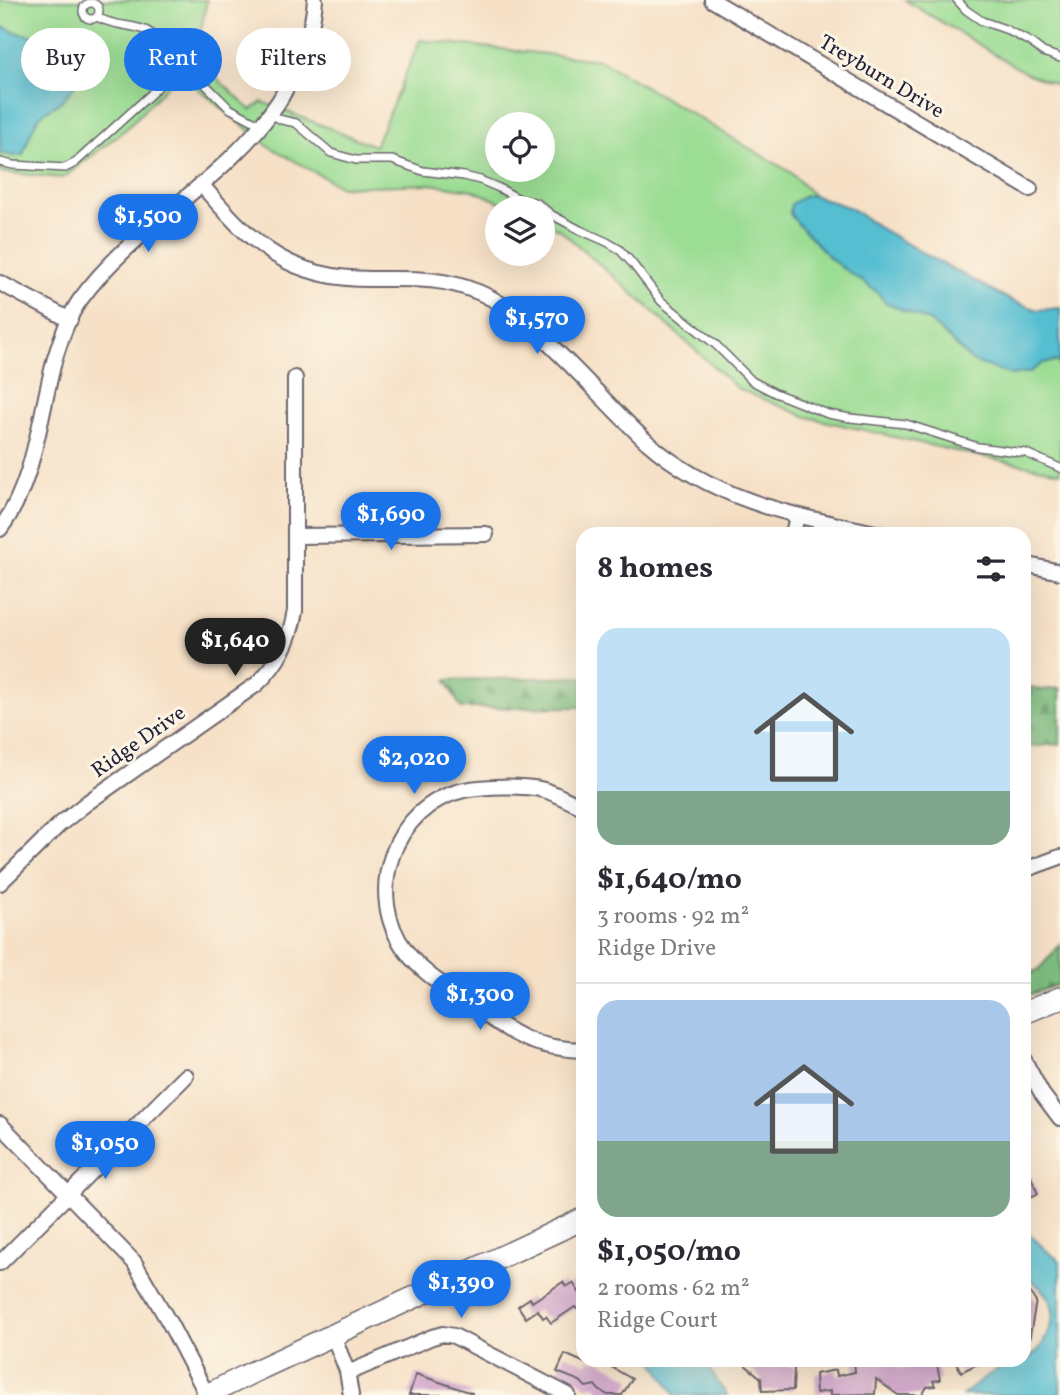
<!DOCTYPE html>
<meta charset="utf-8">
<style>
body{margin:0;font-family:Vollkorn,serif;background:#f2f2f3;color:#2b2b33;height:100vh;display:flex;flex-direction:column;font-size:26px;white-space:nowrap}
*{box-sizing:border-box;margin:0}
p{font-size:23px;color:#7c7c81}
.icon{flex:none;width:38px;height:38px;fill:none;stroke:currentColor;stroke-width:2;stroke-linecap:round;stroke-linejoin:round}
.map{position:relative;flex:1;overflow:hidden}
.sheet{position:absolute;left:576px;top:527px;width:455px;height:840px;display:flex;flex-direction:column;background:#fff;border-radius:21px;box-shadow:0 7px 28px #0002}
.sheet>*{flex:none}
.banner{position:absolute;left:21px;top:28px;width:450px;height:63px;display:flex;gap:14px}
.tools{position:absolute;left:485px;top:112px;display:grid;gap:14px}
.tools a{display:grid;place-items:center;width:70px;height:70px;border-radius:50%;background:#fff;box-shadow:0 7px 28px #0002;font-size:35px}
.price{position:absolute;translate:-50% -60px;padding:0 16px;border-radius:24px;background:#1a73e8;color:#fff;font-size:23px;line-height:46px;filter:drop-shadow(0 2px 4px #0008)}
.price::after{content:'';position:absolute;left:50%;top:42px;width:21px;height:16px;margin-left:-10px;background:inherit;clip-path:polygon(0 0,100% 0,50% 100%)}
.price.on{background:#222;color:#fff}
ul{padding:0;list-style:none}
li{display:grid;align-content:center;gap:14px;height:371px;padding:0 21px}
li+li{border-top:2px solid #e1e1e2}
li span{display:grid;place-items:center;height:217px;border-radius:21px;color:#555}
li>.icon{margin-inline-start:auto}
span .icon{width:126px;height:126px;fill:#fffc;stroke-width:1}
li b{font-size:30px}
h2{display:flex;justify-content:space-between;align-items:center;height:84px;padding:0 21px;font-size:30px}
.pill{padding:0 24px;border-radius:32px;background:#fff;box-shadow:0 7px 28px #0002;font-size:24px;line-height:63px}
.pill.on{background:#1a73e8;color:#fff}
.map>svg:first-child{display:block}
.grass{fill:#9cdd94;stroke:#5f8068;stroke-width:2;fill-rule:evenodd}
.forest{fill:url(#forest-firs);stroke:#506f5c;stroke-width:2}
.water{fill:#54bed1;stroke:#3b7086;stroke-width:2}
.building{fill:#d0a4ca}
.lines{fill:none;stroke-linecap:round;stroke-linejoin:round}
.lane-casing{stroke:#6c656c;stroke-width:10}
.street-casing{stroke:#6c656c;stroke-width:18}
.primary-casing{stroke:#6c656c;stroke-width:24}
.lane{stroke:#fff;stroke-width:7}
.street{stroke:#fff;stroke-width:14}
.primary{stroke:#fff;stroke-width:21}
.labels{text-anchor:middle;stroke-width:6;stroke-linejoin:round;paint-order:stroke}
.street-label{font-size:21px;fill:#22223b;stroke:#fcf5e5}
</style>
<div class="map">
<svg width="1060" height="1395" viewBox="0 0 1060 1395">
<defs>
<pattern id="forest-firs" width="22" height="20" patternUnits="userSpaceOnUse" patternTransform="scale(1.75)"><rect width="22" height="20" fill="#7dbc7e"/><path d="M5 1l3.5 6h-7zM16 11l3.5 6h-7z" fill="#669868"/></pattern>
</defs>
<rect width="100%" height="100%" fill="#fcf5e5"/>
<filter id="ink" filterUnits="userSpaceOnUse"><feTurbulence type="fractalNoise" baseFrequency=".0143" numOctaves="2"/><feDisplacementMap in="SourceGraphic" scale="14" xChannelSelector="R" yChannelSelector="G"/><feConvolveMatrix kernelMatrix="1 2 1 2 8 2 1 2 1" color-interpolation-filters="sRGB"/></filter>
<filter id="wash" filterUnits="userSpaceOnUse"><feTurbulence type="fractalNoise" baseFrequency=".00686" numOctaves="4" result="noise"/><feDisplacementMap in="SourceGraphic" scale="28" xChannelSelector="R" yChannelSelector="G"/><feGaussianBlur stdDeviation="1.57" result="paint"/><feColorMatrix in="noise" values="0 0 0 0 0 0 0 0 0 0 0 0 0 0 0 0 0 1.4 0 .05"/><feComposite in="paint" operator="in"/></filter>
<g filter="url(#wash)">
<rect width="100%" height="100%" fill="#f6e1c7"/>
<path class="grass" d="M0,0H207L195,58L251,110L262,102L375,146L420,40L600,60L790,172L813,195L850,208L883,230L928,256L1012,301L1038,310L1060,308V472L964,453L807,417L738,389L647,306L559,229L543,222L542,208H513L473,190L430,184L341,187L268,146L179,73L126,129L63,178L0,172ZM497,124H542V170H497Z
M905,0H1060V86L1026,73Z"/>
<path class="forest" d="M583,677V707L461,708L446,680Z
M1024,685L1041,690L1060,688V744L1024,747Z
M1060,945V984L1026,996L1024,993V975L1038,970Z"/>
<path class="water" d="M0,26L21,34L47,37H72L86,31C90,33 93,34 95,38C101,50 72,90 63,99C57,106 48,109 41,115C34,122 26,145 23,155L14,156L0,153Z
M813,195L850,208L883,230L928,256L1012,301L1038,310L1060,308V365L1057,361L1043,363L1030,372L1011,375L972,361L931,322L886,303L877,292L833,261L799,225L790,214L791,204L805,196Z
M1024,1229L1048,1252L1060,1261V1395H963C973,1387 983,1379 993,1372C1004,1365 1017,1364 1029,1358C1042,1352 1056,1320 1052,1306C1048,1293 1033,1282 1024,1273Z
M653,1360H704L719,1384L727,1395H675Z"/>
<g id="blocks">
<path class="building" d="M1024,1160L1038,1194L1024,1199Z
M563,1282L566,1287L573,1283L583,1298V1305L577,1309L575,1307L551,1323L546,1316L543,1318L538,1310L526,1318L518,1306L530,1298L532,1302Z
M1024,1286L1036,1301L1029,1341L1024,1340Z
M565,1354L587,1364L589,1360H599L632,1379L622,1395H608L599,1390L595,1385L586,1387L580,1381L557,1372Z
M739,1360H764L768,1363L794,1367L793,1390L762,1391L761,1378Z
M854,1360H897L899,1368L937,1365L940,1380L933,1381L935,1386L927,1387L922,1395H898L876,1379L875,1394L830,1395V1391L816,1393L815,1374L836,1370L837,1376L855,1372Z
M955,1360H986L961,1372Z
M416,1374L472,1393V1395H409Z"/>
</g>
</g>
<g filter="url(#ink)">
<use href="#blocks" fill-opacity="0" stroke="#6c656c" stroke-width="2"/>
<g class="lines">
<defs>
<path id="lane" d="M957,0L966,10L982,21L1005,29L1030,42L1043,52L1060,58
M83 11a8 8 0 1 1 16 0a8 8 0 1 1-16 0Z
M97,17C115,27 133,24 147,31C160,38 171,52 180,64
M270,114L282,120L296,123L331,153L356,160H392L423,171L464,176L480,180L499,188L519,199L537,203L552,215L580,230L607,242L619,249L632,263L661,301L716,345L752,381L775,393L828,414L850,418L906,424L978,447L1026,453L1060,468
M0,162L13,165L65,168L75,163L151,94L180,64L187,66L229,108L261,125"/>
<path id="street" d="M712,0L1030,189
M201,184C253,245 289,280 374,279C411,279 442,277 478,292C500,301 517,315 534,330C574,365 608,406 647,442C714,501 796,516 880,534
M0,283L70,320
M0,529C35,483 40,413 55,358C61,339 68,317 80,300C135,224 225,182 277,104C283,96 287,86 292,76C304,53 313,26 315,0
M793,534L797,516
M296,536L486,534
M1024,564L1060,572
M583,807C570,802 557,794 544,790C524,785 484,786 464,790C393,806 363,894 406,951C422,974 450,989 472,1005C513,1034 531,1048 583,1050
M1024,870L1060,857
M0,883L59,825L88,802L257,684C279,663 290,640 295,611V378
M1024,1060L1042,1094L1060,1118
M0,1124L134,1262L170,1324L207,1395
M0,1263L186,1076
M333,1335L347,1371L351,1395
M348,1373L432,1337L443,1334L454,1336L568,1395"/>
<path id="primary" d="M1024,1013L1060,998
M207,1395L251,1373L583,1219"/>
</defs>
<use href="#lane" class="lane-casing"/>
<use href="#street" class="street-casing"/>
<use href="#primary" class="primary-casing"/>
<use href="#lane" class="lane"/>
<use href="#street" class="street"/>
<use href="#primary" class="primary"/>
</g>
</g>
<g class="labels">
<g class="street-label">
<text transform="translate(882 76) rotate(31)" y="7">Treyburn Drive</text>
<text transform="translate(138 741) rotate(-35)" y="7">Ridge Drive</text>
</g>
</g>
</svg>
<div class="tools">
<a><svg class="icon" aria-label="locate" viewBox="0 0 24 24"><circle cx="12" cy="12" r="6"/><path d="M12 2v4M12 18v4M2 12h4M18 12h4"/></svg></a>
<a><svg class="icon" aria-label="layers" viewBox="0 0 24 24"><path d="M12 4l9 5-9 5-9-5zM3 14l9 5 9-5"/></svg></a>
</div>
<b class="price" style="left:148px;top:254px">$1,500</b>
<b class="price" style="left:537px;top:356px">$1,570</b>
<b class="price" style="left:391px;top:552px">$1,690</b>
<b class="price on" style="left:235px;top:678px">$1,640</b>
<b class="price" style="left:414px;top:796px">$2,020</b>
<b class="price" style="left:480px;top:1032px">$1,300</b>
<b class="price" style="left:105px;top:1181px">$1,050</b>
<b class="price" style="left:461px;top:1320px">$1,390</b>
<div class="banner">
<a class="pill">Buy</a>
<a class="pill on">Rent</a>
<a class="pill">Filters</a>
</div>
<section class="sheet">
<h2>8 homes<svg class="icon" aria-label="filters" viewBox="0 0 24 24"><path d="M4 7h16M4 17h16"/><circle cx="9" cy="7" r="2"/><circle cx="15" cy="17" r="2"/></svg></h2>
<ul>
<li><span style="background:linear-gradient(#bfe0f5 75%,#7fa58c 0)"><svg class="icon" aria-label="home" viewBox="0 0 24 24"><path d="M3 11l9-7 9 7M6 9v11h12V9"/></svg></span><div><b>$1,640/mo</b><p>3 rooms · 92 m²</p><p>Ridge Drive</p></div></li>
<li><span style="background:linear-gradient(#a9c7e8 65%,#7fa58c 0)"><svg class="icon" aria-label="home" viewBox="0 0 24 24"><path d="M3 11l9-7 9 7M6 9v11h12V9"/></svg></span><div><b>$1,050/mo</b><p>2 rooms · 62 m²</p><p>Ridge Court</p></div></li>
</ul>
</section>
</div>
